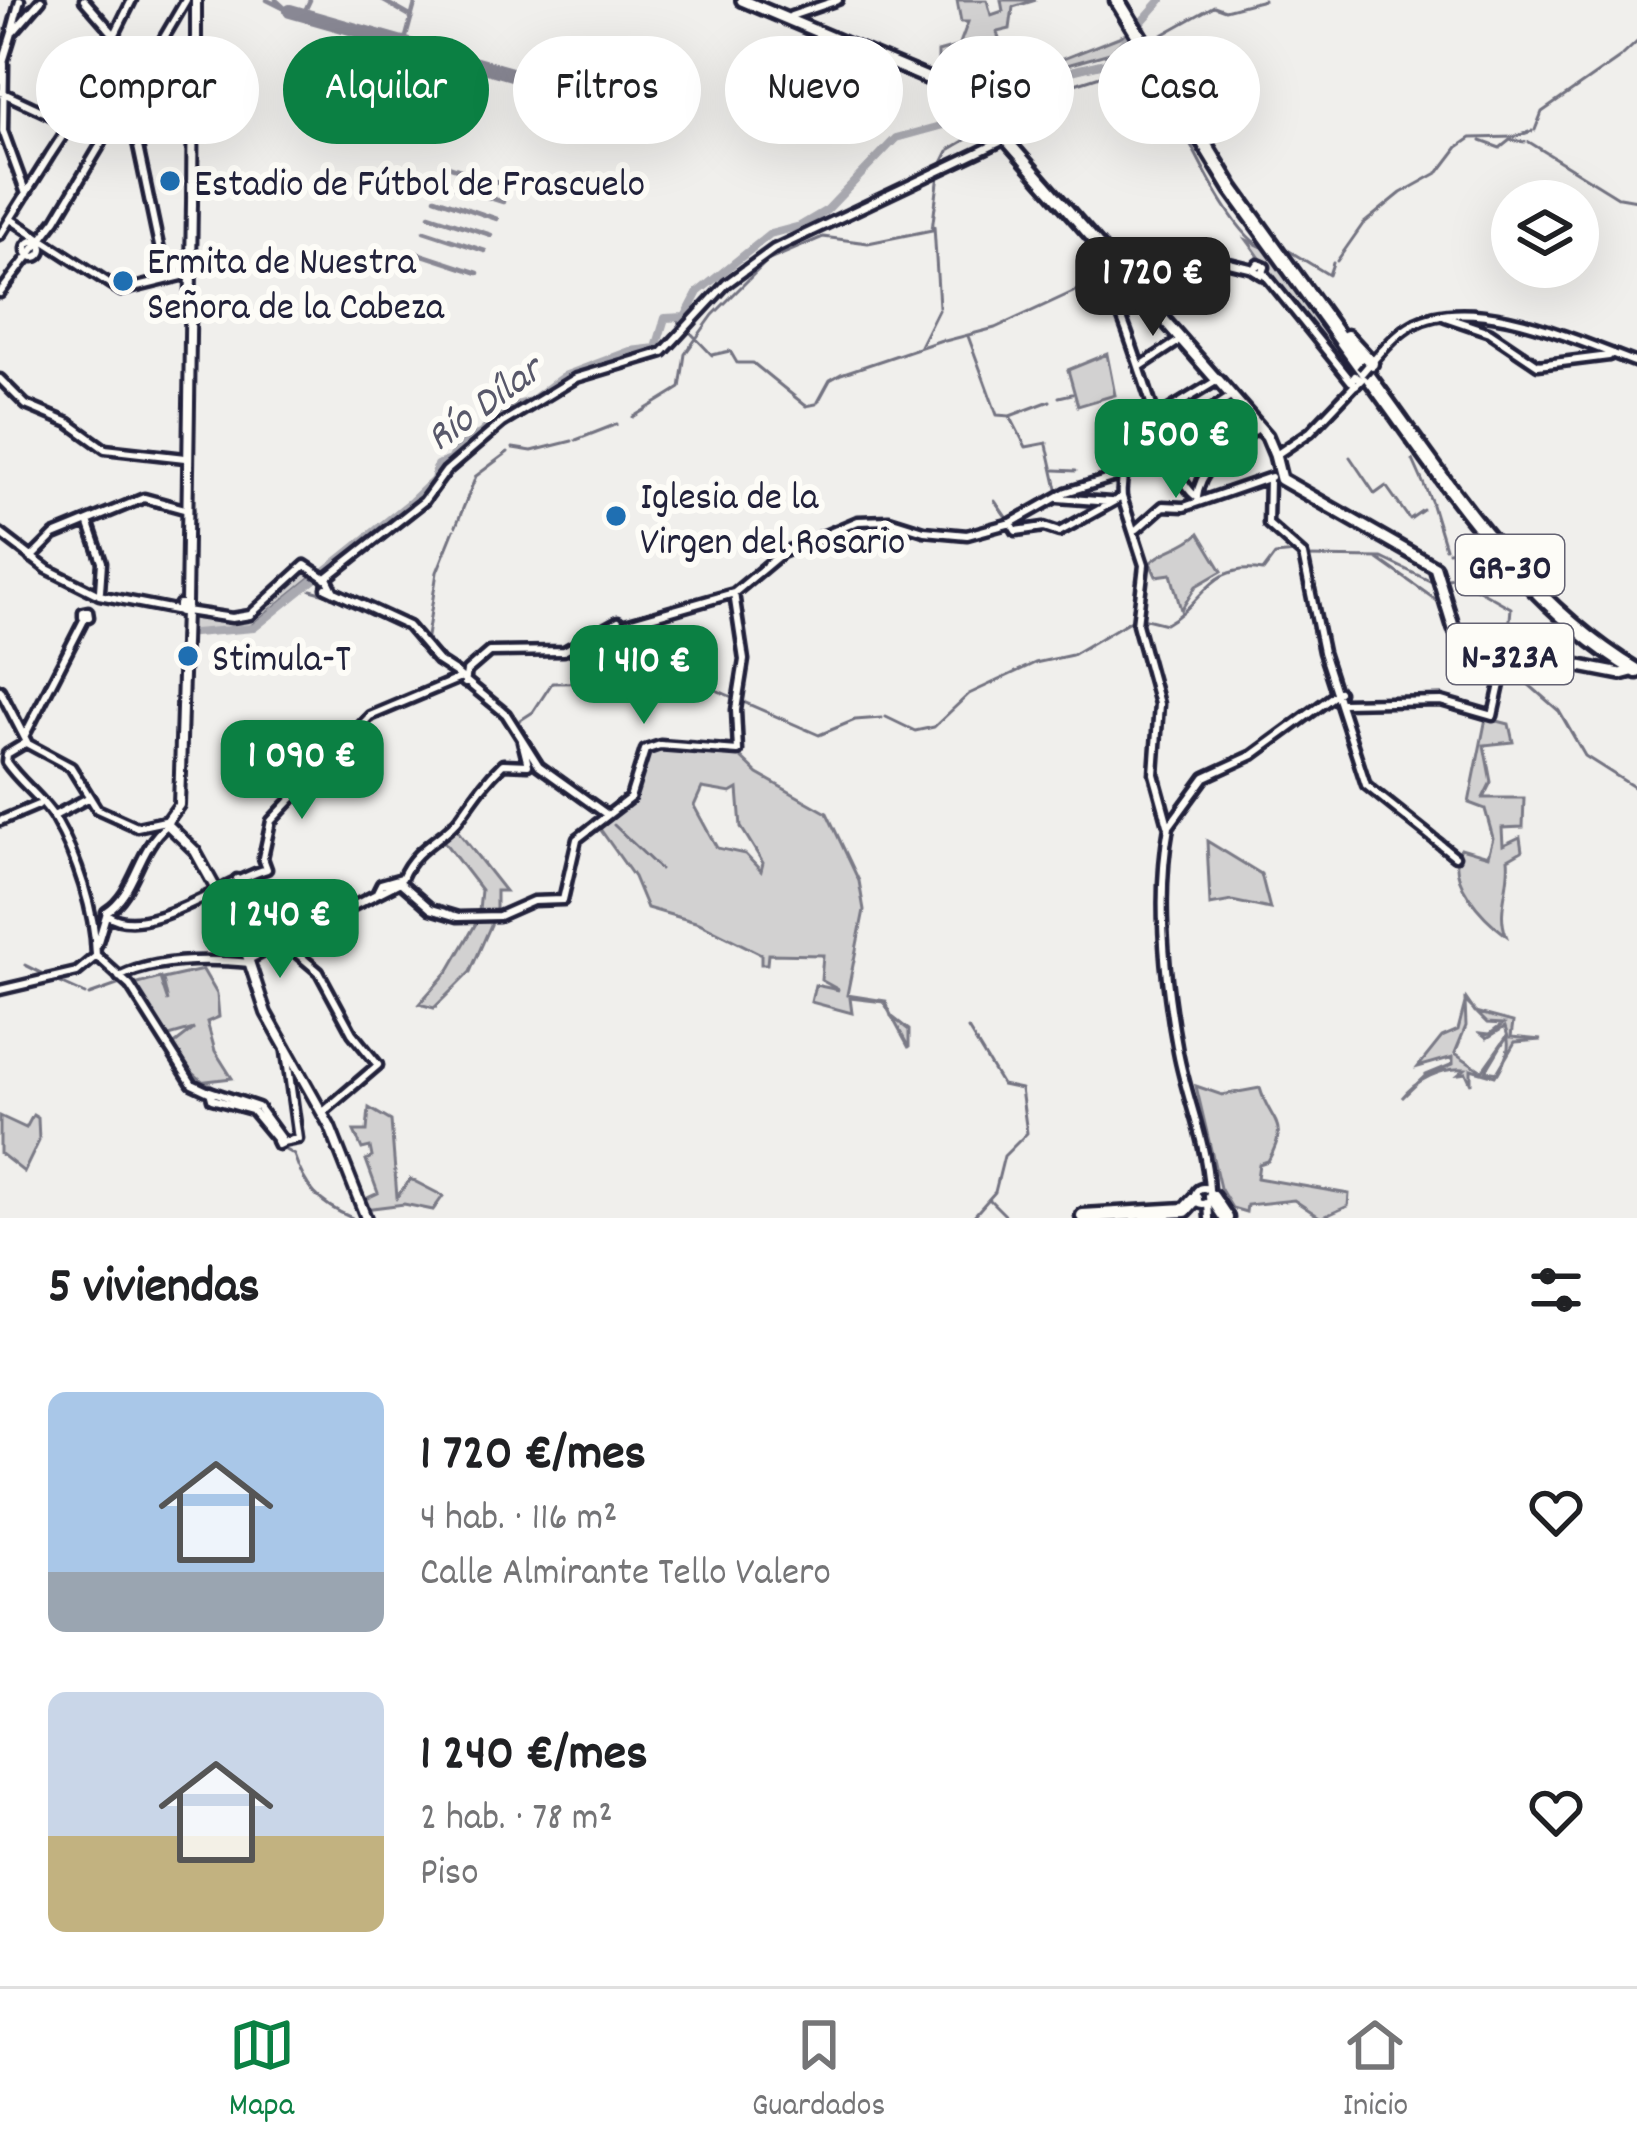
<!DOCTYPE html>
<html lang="es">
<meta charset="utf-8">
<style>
body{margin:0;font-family:Dekko,sans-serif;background:#f2f2f2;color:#202124;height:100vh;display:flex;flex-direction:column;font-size:45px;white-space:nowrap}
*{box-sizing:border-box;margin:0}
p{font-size:39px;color:#757577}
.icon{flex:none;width:66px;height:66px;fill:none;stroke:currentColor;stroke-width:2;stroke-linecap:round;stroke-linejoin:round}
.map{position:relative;height:1218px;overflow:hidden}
.panel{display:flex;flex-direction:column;background:#fff;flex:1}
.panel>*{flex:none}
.banner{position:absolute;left:36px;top:36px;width:1566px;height:108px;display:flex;gap:24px}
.buttons{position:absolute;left:1491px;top:180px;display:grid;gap:24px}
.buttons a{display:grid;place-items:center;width:108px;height:108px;border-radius:50%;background:#fff;box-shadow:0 12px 48px #0002;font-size:60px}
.price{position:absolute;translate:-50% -102px;padding:0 27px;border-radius:24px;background:#0b8043;color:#fff;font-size:39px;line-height:78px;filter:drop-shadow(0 3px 6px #0008)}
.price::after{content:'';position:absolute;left:50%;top:72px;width:36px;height:27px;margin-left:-18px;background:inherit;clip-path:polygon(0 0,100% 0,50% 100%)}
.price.current{background:#222;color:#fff}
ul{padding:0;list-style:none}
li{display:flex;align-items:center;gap:36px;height:300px;padding:0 48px}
li span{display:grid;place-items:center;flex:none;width:336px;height:240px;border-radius:18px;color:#555}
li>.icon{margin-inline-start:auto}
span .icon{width:144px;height:144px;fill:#fffc;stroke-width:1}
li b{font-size:51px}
h2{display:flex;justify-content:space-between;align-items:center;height:144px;padding:0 48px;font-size:51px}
.tag{padding:0 42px;border-radius:54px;background:#fff;box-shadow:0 12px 48px #0002;font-size:42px;line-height:108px}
.tag.current{background:#0b8043;color:#fff}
.dock{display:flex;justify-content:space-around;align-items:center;height:168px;border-top:3px solid #e0e0e0;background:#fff;font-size:33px;color:#757577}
.dock a{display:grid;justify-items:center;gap:6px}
.dock .current{color:#0b8043}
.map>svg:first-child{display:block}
.green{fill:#d2d1d1;stroke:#7a7a86;stroke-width:3;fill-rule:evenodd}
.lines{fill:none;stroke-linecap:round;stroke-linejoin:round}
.stream{stroke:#737381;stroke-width:3}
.river{stroke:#a9a9b0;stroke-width:8}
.taxiway{stroke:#898894;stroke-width:4.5}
.runway{stroke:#898894;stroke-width:14}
.tertiary-casing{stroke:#22223b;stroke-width:15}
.secondary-casing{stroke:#22223b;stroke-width:16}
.primary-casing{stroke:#22223b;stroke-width:18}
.motorway-casing{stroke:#22223b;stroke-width:21}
.tertiary{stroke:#fdfcf7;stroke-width:6}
.secondary{stroke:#fdfcf7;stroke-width:8}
.primary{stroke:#fdfcf7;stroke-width:9}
.motorway{stroke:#fdfcf7;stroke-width:12}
.tertiary-bridge-casing{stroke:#22223b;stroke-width:15;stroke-linecap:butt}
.tertiary-bridge{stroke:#fdfcf7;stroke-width:6}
.poi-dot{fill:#1f6fb2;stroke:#fdfcf7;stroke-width:4.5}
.labels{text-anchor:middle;stroke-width:12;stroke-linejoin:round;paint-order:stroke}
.shield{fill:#fdfcf7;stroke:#646373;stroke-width:3}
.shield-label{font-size:36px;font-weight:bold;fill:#22223b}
.poi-label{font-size:39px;fill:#22223b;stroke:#fdfcf7;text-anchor:start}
.water-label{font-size:42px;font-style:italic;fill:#58586a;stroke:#fdfcf7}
</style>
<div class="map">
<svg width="1637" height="1218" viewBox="0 0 1637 1218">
<rect width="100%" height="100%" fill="#f0efec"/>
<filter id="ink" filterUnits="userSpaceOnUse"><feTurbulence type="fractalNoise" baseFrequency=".00833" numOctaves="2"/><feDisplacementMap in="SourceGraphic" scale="24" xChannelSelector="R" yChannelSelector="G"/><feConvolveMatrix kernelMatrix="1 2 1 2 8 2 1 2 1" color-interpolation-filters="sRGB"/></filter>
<g filter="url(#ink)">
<path class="green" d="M957,0H987L991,15L1003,11L1001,0H1036L1013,7L1010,29L997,32L1006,63L1040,68L1129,33L1117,51L1053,69L1010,96L1002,68L978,80L972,56L938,61V52L959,46L968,22H961Z
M1247,240L1269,250L1340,349L1331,356Z
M1107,354L1115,395L1078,406L1068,370Z
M1199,533L1222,571L1196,586L1181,610L1171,574L1156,576L1150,563C1165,548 1183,549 1199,533Z
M309,568L315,574L246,630L186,633L187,614L246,619Z
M1486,718L1509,724L1513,742L1484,745L1491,782L1483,798H1524L1523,827L1502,828L1503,845L1520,837L1522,851L1508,859C1511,886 1496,909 1506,935C1483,918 1444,878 1461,848L1488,856L1493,838L1485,809L1469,803Z
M657,746L737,754L758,774L827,813L859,881L864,910L847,995L886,1001L891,1016L909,1030V1048L884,1002L850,998L852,1013L811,1002L815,985L839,990L821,980L823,955L768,954L767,964H761V954L699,923L647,908L634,877L598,826L631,799L639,759ZM702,788L731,793L738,789L741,827L763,863L761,871L745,854L717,848L694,806Z
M449,820L505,891H496V914L472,916L479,911L481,890L438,834Z
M1207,841L1261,874L1270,909L1232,901L1210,905Z
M494,918L470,972L434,1008L419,1004L449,970L478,920Z
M203,970L217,994L219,1017L207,1022L215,1051L232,1078L206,1081L238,1103L214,1098C199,1076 184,1070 168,1049L194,1029L162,1038L131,986L160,978L168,1002L163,979Z
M1466,999L1475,1012L1513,1022L1511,1037L1541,1040L1515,1042L1495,1076L1471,1069V1084L1466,1073L1459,1074L1465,1069C1442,1067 1416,1080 1402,1098L1426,1075L1453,1064V1057L1418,1067L1442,1037L1458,1030ZM1465,1001L1487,1023L1503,1024L1490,1034L1481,1033L1487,1038L1505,1027C1512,1044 1507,1058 1498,1073L1486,1071L1507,1036L1482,1071L1455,1053L1466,1026Z
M1196,1086L1222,1095L1260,1088C1270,1124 1291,1121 1268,1161L1259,1164L1257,1178L1349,1194L1348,1206L1321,1218L1294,1200L1247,1205L1246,1212L1232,1208L1220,1188Z
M369,1108L391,1121L397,1197L410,1179L443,1196L433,1210L404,1204L364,1209L361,1201L378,1193L366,1160L372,1157L370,1147L362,1149L354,1131H367Z
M33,1115L38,1118L39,1141L24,1172L0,1153V1116L26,1128Z"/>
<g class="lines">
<path class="stream" d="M1155,39L1214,6L1225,10L1264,0
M1125,40L1129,43
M1131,45L1146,67
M1623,55L1637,42
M1148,69L1176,117
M1535,130L1542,112L1621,57
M1184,131C1198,158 1238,243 1266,248
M1517,136L1532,131
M1481,141L1500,148L1510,140L1525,142
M1529,142L1618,197
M950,149L1013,112L1039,113L1059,89L1135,65
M940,167L948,151
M1620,197L1637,200
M934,226L939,307
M1281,246L1329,275L1333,263
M769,260L823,237L868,243L932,230L939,174
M1337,261L1363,224L1401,193L1439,172L1458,147L1471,138L1515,137
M1104,278L1123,277
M674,317L680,323
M688,330L712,355L730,351L737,363H753L806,406L816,404
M968,336L997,415L1010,416L1026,447L1047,443
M945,341L995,328L1099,280
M920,346L938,310
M1370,392L1391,417
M1059,397L1072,394
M818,402L830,380L841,374L942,340
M1010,416L1050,401
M633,417L680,388L685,354L713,315L767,261
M1400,430L1407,445
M576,440L617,424
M1047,445L1057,489
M513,448L532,451L572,441
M1350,457L1375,494L1386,486L1408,517
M1413,460L1432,503
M1055,470L1076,471
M995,501L1008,520
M1432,505L1445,548
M1410,519L1423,510
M456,526L476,476L508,452
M1448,551L1488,547
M1305,557L1382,558L1434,583L1454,576L1511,608L1509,631L1529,639L1535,648L1589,660
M1378,559L1443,605
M302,589H306
M311,590L343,599
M1142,618L1166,624C1205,603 1208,562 1263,571L1275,555L1296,553
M426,643L437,572L454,530
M1511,656L1519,676L1559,711L1585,756L1637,789
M439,665L453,680
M457,683L479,696
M886,717L915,731L934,727L969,694L1035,663L1072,655L1133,619
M516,723L533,712L552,683L651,682L684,676L819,735L855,720L882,718
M530,765L602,815
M614,825L660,869
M25,965L45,975
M54,980L85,994
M89,995L123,983
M151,1025L165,1050
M968,1029L1002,1085L1021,1089L1027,1133L1004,1156L995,1192L972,1218
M185,1066L209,1087
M280,1147L294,1155C305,1188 319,1204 352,1218
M990,1200L1008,1218"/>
<path class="river" d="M182,634L254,628L412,501L434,480L437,465L451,460L461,442L480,434L509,407L531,401L564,376L630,351L656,348L665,318L685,317L698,292L770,234L800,226L827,210L896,138L958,121L989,104L1030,91L1050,76L1105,63L1161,0"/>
<path class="taxiway" d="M267,0L287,10L276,0
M382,0L412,17
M303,15L310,0
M397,41L406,37L416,0
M655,115L674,126V120
M445,165L509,186
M440,182L503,202
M435,198L497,219
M429,215L491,235
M424,231L485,251
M417,253L478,273"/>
<path class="runway" d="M290,11L652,114"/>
<defs>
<path id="tertiary" d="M84,0L146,71
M791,16L838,0
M12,30L20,0
M14,31L41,0
M3,62L12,33
M4,64L3,131L26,194
M145,70L186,0
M148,74L190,46
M1,92L70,124
M129,104L166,279
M71,123L132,0
M74,124L133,86
M50,155L71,123
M12,220L121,291L190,274
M0,235L50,155
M26 249a8 8 0 1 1 16 0a8 8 0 1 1-16 0Z
M1258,264L1265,267L1262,275L1254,270Z
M1125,268L1192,254L1254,269
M1098,272C1135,319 1161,474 1197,497
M1264,273L1351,381
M0,293L56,220L145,70
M1445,317L1489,332L1538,365L1609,356
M1371,363C1383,350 1396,334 1412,325C1472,291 1577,341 1637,363
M1141,366L1182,339
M1355,376L1361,380L1356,385L1351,381Z
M0,379L26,405L69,423L105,449L185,458
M1159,416L1216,381
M1162,434L1185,427L1232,396
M1236,441L1245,427L1240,410
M1276,455L1310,432L1355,385
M1269,478L1268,524L1303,555L1323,652L1366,785L1455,856
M1122,497L1144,565L1137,624L1159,704L1154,774L1168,825
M1122,497C1119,465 1138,448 1164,431
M1197,497C1200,464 1235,447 1259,427
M1058,498L1110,502
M88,521L102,562L100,591
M1011,523L1016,531L1044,527L1059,532L1122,497
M1137,529L1163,506L1184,507L1271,477
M0,533L47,569L95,593
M31,558L54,535L144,498L188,510
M325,579L424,501L446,471L502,423L576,378L663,352L726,284L774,249L1000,142
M326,588L408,626L438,661L455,672
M99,595L180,611
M88,611L89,617H83V612Z
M186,611L232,618L250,615L305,565L328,580L334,592
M622,625L734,593L782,553L858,521L889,520L924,531L967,535L1011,523L1066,492L1122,475
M455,672L506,714L539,766L606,814
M465,683L467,671L489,652L564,651L618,621
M0,690L28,744L71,767L97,809L137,827L165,821
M1342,703L1441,701L1493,716L1507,653
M25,735L85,618
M27,742L7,754L6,762C20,783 43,798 55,819C77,857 95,912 96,955L130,986L192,1084L209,1092
M54,816L88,798
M0,821L38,805
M1170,825L1205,777L1253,755L1339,692
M1169,827C1156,898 1165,982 1178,1052C1187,1100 1206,1140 1209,1189
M237,879L272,932L319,972L352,1033L378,1065L322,1113
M376,894L381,884L402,878C416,845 445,839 461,816C475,796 485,781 503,764L528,765L522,741
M106,912C136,894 137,849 167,825
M108,915C146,941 228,879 267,869L263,858L271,821L370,716L458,679
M97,945L107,912
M252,958L400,882L431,909L458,917L499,916L533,901L563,900L577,839L630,798L645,750L660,745L738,751L736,710L744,660L734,593
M119,977C155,959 208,959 250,963
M0,990L77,972L95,957
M280,1139L282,1143L278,1145L276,1141Z
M277,1140L252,1110L212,1099L210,1091L258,1107L282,1140
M282,1142L298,1139L286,1052
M1195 1196a8 8 0 1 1 16 0a8 8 0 1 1-16 0Z
M1208,1203L1209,1218"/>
<path id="secondary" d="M196,0V57
M192,206L193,51
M180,605H186V611H180Z
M186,605L192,203
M185,611L179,805L166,823L195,851L239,931L266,1013L330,1127L366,1218"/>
<path id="primary" d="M742,0L967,95L1215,378
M1218,380L1267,436L1275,455
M1275,455L1281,479L1435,567L1454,629L1466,644L1621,674L1632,671"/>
<path id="motorway" d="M1117,0L1232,189L1363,370
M1347,337L1371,363
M1366,373C1446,481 1518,600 1637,671
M1212,1197L1226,1218
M1083,1216L1185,1210L1195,1199"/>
</defs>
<use href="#tertiary" class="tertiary-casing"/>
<use href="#secondary" class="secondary-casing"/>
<use href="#primary" class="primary-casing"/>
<use href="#motorway" class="motorway-casing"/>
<use href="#tertiary" class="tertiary"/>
<use href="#secondary" class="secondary"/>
<use href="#primary" class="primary"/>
<use href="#motorway" class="motorway"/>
<defs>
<path id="tertiary-bridge" d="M1362,373L1368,366"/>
</defs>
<use href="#tertiary-bridge" class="tertiary-bridge-casing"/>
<use href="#tertiary-bridge" class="tertiary-bridge"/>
</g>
</g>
<g class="poi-dot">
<circle cx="170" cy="181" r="12"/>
<circle cx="123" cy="281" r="12"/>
<circle cx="616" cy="516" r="12"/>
<circle cx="188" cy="656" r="12"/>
</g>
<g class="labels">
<g class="shield">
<rect x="1456" y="535" width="108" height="60" rx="9"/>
<rect x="1447" y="624" width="126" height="60" rx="9"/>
</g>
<g class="shield-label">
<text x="1510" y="578">GR-30</text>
<text x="1510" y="667">N-323A</text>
</g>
<g class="poi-label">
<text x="194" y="195">Estadio de Fútbol de Frascuelo</text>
<text x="147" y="273">Ermita de Nuestra<tspan x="147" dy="45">Señora de la Cabeza</tspan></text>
<text x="640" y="508">Iglesia de la<tspan x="640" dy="45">Virgen del Rosario</tspan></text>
<text x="212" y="670">Stimula-T</text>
</g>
<g class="water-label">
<text transform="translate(482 401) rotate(-36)" y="15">Río Dílar</text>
</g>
</g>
</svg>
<div class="buttons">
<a><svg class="icon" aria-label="layers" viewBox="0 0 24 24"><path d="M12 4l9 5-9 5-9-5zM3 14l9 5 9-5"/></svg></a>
</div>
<b class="price current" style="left:1153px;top:339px">1 720 €</b>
<b class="price" style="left:1176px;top:501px">1 500 €</b>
<b class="price" style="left:644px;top:727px">1 410 €</b>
<b class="price" style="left:302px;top:822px">1 090 €</b>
<b class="price" style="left:280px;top:981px">1 240 €</b>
<div class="banner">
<a class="tag">Comprar</a>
<a class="tag current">Alquilar</a>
<a class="tag">Filtros</a>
<a class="tag">Nuevo</a>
<a class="tag">Piso</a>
<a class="tag">Casa</a>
</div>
</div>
<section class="panel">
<h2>5 viviendas<svg class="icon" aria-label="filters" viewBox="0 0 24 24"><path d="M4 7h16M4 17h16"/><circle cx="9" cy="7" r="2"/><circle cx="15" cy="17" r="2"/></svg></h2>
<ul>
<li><span style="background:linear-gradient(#a9c7e8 75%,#9aa5b1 0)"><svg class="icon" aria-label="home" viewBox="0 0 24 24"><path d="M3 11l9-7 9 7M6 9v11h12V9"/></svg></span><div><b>1 720 €/mes</b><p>4 hab. · 116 m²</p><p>Calle Almirante Tello Valero</p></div><svg class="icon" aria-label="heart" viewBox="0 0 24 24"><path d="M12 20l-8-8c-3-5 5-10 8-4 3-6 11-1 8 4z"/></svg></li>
<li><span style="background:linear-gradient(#c9d6e8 60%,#c2b280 0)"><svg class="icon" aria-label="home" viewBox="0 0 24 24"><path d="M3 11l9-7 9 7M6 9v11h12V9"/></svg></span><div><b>1 240 €/mes</b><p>2 hab. · 78 m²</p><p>Piso</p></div><svg class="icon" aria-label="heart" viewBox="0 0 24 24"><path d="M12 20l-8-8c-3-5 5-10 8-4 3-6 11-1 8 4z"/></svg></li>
</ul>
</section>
<nav class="dock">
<a class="current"><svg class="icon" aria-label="map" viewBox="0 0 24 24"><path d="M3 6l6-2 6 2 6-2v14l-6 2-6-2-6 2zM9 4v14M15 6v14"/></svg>Mapa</a>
<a><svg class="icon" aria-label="saved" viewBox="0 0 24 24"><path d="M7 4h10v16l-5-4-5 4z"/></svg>Guardados</a>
<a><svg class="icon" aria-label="home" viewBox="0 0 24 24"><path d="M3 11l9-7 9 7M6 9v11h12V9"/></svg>Inicio</a>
</nav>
